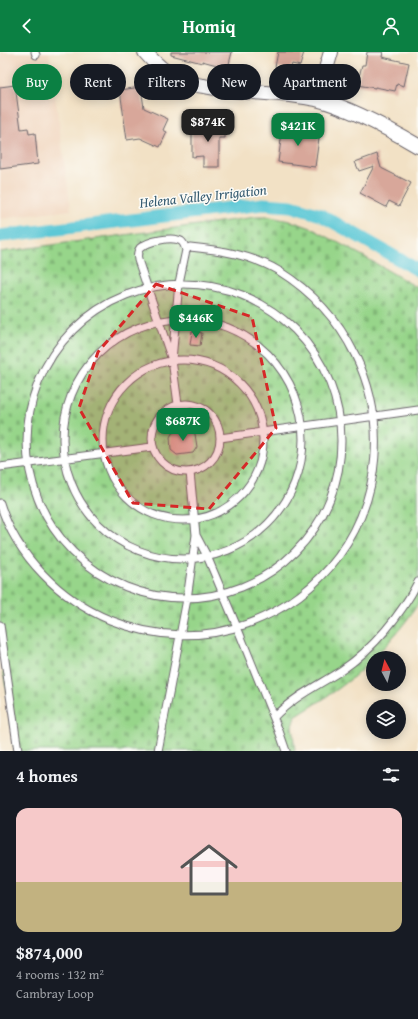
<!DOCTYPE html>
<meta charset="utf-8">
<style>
body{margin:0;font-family:"Gentium Book Plus",serif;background:#242831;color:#f1f3f6;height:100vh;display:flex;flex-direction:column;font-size:15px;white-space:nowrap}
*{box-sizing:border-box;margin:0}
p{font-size:13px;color:#9ea1a6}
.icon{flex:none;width:22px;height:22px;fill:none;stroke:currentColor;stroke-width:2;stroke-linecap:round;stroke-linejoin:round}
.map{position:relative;height:699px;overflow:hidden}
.sheet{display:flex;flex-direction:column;background:#171b24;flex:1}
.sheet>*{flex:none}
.hud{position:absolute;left:12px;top:12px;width:394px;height:36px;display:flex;gap:8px}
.needle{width:26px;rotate:353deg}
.buttons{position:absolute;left:366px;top:599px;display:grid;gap:8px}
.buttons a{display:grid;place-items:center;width:40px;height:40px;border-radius:50%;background:#171b24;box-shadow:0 2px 10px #0003;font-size:20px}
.price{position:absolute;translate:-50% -34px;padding:0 9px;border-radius:8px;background:#0b8043;color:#fff;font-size:13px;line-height:26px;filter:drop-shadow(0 1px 2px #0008)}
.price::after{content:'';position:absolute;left:50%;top:24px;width:12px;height:9px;margin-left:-6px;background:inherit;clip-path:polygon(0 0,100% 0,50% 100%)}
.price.on{background:#222;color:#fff}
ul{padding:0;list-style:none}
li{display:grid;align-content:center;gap:8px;height:212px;padding:0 16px}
li span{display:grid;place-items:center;height:124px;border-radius:12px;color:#555}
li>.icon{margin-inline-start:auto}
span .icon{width:72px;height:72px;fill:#fffc;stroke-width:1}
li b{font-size:17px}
h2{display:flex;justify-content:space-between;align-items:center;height:48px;padding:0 16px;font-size:17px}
.chip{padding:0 14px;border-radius:18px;background:#171b24;box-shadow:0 2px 10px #0003;font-size:14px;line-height:36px}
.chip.on{background:#0b8043;color:#fff}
header{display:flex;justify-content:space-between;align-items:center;height:52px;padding:0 16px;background:#0b8043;color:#fff;font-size:18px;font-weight:800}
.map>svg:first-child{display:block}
.built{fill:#f1d5bd}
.cemetery{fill:url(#cemetery-stones);stroke:#5c7c62}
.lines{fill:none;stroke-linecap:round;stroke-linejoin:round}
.canal{stroke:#5dc8d6;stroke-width:13}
.building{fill:#d8a79a}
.lane-casing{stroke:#6b656b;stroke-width:9}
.street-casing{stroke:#6b656b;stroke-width:16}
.lane{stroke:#fff;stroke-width:7}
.street{stroke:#fff;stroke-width:14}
.marked{fill:#d62828;fill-opacity:0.2;stroke:#d62828;stroke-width:3;stroke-dasharray:8 5;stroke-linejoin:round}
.labels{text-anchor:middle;stroke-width:3;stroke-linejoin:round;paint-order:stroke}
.water-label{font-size:14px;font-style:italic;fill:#375c71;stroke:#fdfcf7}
</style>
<header><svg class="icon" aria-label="back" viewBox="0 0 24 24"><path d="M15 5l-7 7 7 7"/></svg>Homiq<svg class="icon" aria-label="person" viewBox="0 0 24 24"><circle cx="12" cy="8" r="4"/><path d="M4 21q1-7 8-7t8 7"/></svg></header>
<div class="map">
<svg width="418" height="699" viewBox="0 0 418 699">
<defs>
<pattern id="cemetery-stones" width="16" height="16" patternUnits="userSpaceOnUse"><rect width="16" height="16" fill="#97d58a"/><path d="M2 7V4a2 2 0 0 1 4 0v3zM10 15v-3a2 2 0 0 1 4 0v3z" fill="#82b778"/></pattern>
</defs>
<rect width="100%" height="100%" fill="#fdfcf7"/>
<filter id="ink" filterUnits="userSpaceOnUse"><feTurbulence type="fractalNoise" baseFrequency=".025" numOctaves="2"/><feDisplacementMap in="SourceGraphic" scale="8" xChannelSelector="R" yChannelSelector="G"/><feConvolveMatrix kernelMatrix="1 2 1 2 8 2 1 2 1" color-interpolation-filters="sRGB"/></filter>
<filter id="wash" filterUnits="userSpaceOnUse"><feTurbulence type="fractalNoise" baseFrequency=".012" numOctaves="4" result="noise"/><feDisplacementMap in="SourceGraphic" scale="16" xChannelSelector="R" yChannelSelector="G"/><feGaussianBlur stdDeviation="0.9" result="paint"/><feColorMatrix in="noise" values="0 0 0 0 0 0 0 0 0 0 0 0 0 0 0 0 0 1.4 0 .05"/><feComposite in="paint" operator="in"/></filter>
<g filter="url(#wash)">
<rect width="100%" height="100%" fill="#f2e1c5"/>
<path class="built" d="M0,0H49L71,158L0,167Z"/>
<path class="cemetery" d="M256,165H271L294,170L311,176L363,204L418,236V552C403,576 373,609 351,627C334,641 314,653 295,665L292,674L295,699H14L0,593V200Z"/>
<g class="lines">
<path class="canal" d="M0,184L263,152L291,154L321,163L418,218"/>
</g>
<g id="blocks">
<path class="building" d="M171,0H232L228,16L202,9V11L171,3Z
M278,0H304L300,14L292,12L290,18L275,15Z
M367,0H383L382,5L409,11L404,34L397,32L395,39L375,35V36L357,33L362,13H365Z
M15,33L21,77L28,76L29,82L35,81L38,112L0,117V35Z
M141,35L144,56L168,67L163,78L167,80L160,95L140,86L127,88L120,38Z
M205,71H225V86H219V115H203V104L192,105V76H206Z
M283,73L303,75L302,84L319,86L315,115L278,110Z
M377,102L381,116L411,131L399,154L389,149L386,155L360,141L374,114L359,119L355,110Z
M192,279L202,281L200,294L190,293Z
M188,376L195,382L197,395L193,401L177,403L171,398L170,385L174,378Z"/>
</g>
</g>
<g filter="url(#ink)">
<use href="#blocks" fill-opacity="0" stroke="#6b656b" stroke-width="1"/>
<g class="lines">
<defs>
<path id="lane" d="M35,0L36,3
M27 389a157 157 0 1 1 314 0a157 157 0 1 1-314 0Z
M63 387a120 120 0 1 1 240 0a120 120 0 1 1-240 0Z
M103 388a80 80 0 1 1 160 0a80 80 0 1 1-160 0Z
M152 386a34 34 0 1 1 68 0a34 34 0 1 1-68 0Z
M178,352L172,308L138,208C137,203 137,200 140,196C148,189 172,184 181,189C184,191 185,195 186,198
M220,386L418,358
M0,415L152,395
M190,420L196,483L207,504L237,575L279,679L286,699
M0,451C16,504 61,548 110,568C154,586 203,588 247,572C406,513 418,306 279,219C252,203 221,198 190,195L186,198L179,231L172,308
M0,573L18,699
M274,665C293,645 319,633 342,618C373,597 401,563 418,530
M158,699L187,547L196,483"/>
<path id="street" d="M145,0C155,12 166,21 180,29C187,32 196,33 204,34C241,42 279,39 316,47C348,55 389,77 418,94
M317,47L331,0"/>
</defs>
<use href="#lane" class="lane-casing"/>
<use href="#street" class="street-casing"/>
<use href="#lane" class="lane"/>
<use href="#street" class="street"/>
</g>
</g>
<path class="marked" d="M156,232L252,265L276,376L209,457L133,451L79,356L98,300Z"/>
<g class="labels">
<g class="water-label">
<text transform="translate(203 144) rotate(-6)" y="5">Helena Valley Irrigation</text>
</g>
</g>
</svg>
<div class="buttons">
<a><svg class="needle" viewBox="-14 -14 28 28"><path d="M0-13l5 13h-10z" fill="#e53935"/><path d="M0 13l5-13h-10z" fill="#9ea1a6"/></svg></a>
<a><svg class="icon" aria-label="layers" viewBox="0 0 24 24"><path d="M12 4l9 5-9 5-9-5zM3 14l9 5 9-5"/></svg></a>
</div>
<b class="price on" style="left:208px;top:91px">$874K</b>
<b class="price" style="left:298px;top:95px">$421K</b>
<b class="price" style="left:196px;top:287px">$446K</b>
<b class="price" style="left:183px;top:390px">$687K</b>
<div class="hud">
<a class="chip on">Buy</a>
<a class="chip">Rent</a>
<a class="chip">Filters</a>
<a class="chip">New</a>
<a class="chip">Apartment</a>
</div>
</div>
<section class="sheet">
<h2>4 homes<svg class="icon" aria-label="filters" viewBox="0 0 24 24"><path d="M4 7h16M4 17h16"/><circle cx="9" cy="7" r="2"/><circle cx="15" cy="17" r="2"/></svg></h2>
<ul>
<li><span style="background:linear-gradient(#f6c9c9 60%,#c2b280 0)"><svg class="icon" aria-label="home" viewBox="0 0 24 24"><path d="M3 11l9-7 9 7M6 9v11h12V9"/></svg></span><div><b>$874,000</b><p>4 rooms · 132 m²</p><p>Cambray Loop</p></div></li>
</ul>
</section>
